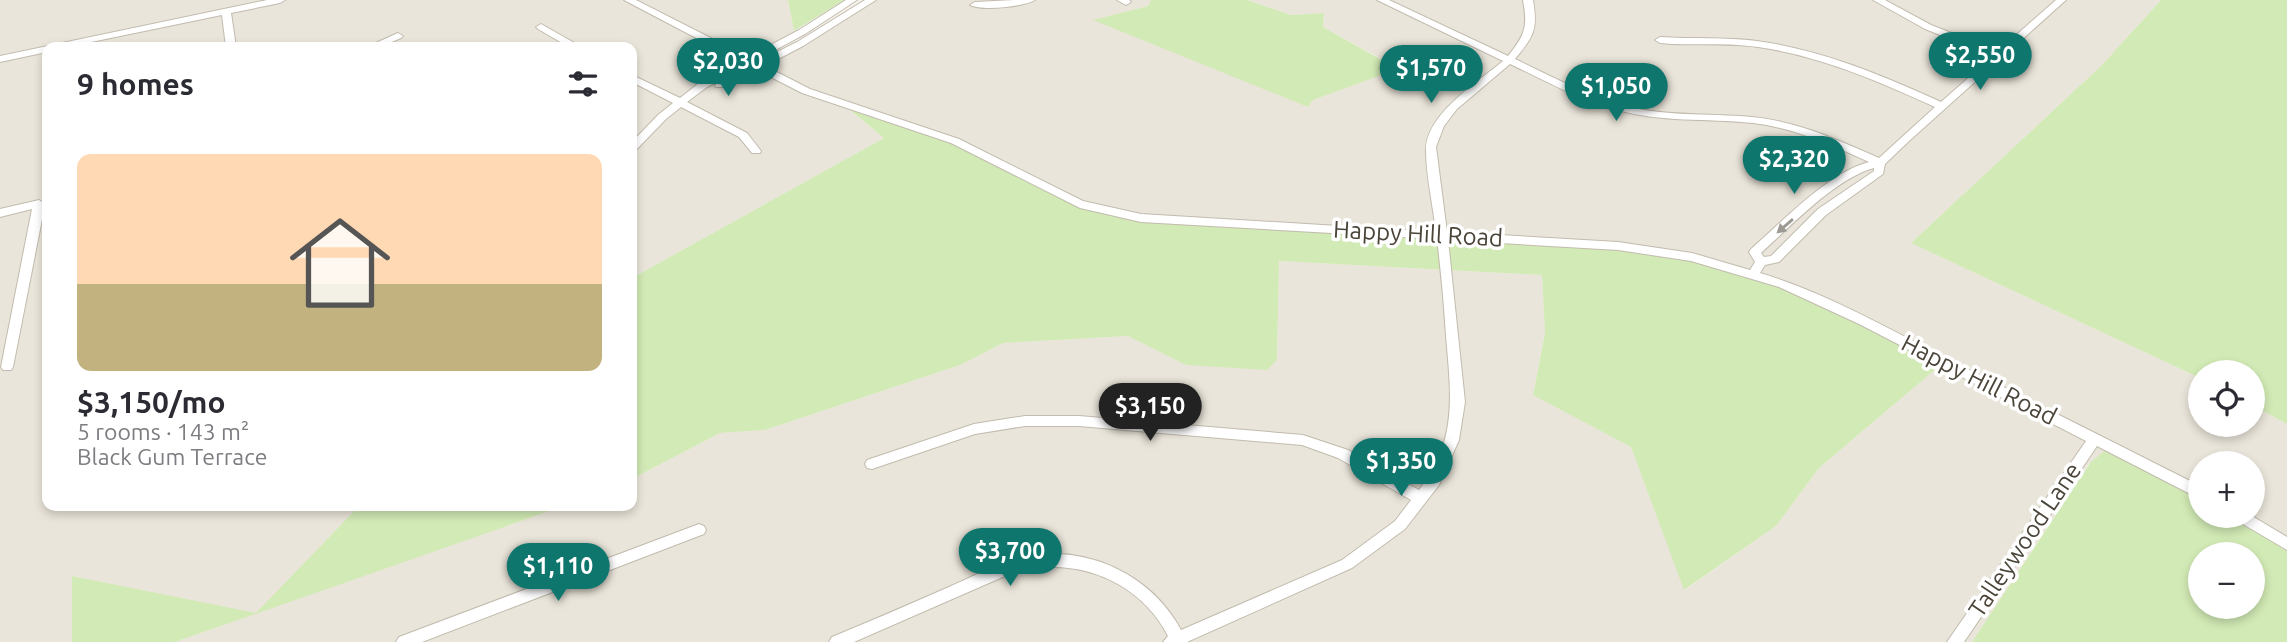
<!DOCTYPE html>
<meta charset="utf-8">
<style>
body{margin:0;font-family:Ubuntu,sans-serif;background:#f2f2f3;color:#2b2b33;height:100vh;display:flex;flex-direction:column;font-size:26px;white-space:nowrap}
*{box-sizing:border-box;margin:0}
p{font-size:23px;color:#7c7c81}
.icon{flex:none;width:38px;height:38px;fill:none;stroke:currentColor;stroke-width:2;stroke-linecap:round;stroke-linejoin:round}
.map{position:relative;flex:1;overflow:hidden}
.panel{position:absolute;left:42px;top:42px;width:595px;height:469px;display:flex;flex-direction:column;background:#fff;border-radius:14px;box-shadow:0 4px 10px #0003}
.panel>*{flex:none}
.fabs{position:absolute;left:2188px;top:360px;display:grid;gap:14px}
.fabs a{display:grid;place-items:center;width:77px;height:77px;border-radius:50%;background:#fff;box-shadow:0 4px 10px #0003;font-size:35px}
.price{position:absolute;translate:-50% -60px;padding:0 16px;border-radius:24px;background:#0f766e;color:#fff;font-size:23px;line-height:46px;filter:drop-shadow(0 2px 4px #0008)}
.price::after{content:'';position:absolute;left:50%;top:42px;width:21px;height:16px;margin-left:-10px;background:inherit;clip-path:polygon(0 0,100% 0,50% 100%)}
.price.on{background:#222;color:#fff}
ul{padding:0;list-style:none}
li{display:grid;align-content:center;gap:14px;height:371px;padding:0 35px}
li+li{border-top:2px solid #e1e1e2}
li span{display:grid;place-items:center;height:217px;border-radius:14px;color:#555}
li>.icon{margin-inline-start:auto}
span .icon{width:126px;height:126px;fill:#fffc;stroke-width:1}
li b{font-size:30px}
h2{display:flex;justify-content:space-between;align-items:center;height:84px;padding:0 35px;font-size:30px}
.map>svg:first-child{display:block}
.residential{fill:#eae5da;fill-rule:evenodd}
.green{fill:#d2eab5;fill-rule:evenodd}
.lines{fill:none;stroke-linecap:round;stroke-linejoin:round}
.minor-casing{stroke:#c2bbae;stroke-width:2}
.minor{fill:#fff;fill-rule:evenodd}
.oneway{fill:#9c9892}
.labels{text-anchor:middle;stroke-width:7;stroke-linejoin:round;paint-order:stroke}
.street-label{font-size:24px;fill:#4b4439;stroke:#fff}
</style>
<div class="map">
<svg width="2287" height="642" viewBox="0 0 2287 642">
<rect width="100%" height="100%" fill="#f6f3ec"/>
<path class="residential" d="M0,0H788L795,35L745,61L755,67L872,0H1151L1148,6L1094,20L1313,100L1398,68L1323,27L1324,13L1291,15L1247,0H2161L2101,66L1911,243L2200,378V425H2252V405L2287,424V543L2252,516V464H2200V493L2089,463L1972,642H175L255,614L72,576V642H0ZM47,47H632V278L884,138L846,107L1100,210L1840,308L1944,362L1819,468L1776,526L1685,590L1631,447L1533,394L1545,333L1542,275L1279,261L1277,360L1186,365L1128,336L1003,343L960,365L765,430L720,433L632,479V506H564L258,612L359,506H47Z"/>
<path class="green" d="M788,0H844L794,31Z
M1151,0H1247L1291,15L1324,13L1323,27L1398,69L1313,100L1308,107L1093,20L1148,6Z
M2161,0H2287V424L2252,405V373H2200V378L1911,243L2101,66Z
M844,105L926,130L1069,200L1119,215L1618,246L1754,274L1944,362L1819,468L1776,526L1684,590L1631,447L1533,395L1545,333L1542,275L1279,261L1277,360L1267,370L1186,365L1128,336L1003,343L960,365L765,430L720,433L632,479V278L884,138Z
M2110,446L2200,493V516H2241L2287,544V642H1972L2090,463ZM2200,555H2252V607H2200Z
M359,506H564L175,642H72V576L256,613Z"/>
<g class="lines">
<defs>
<path id="minor" d="M267,0H285L280,3L231,13L236,47H226L222,15L67,47H47V52L0,62V56Z
M624,0H636L748,57L799,30L846,0H857L805,34L755,61L757,62L797,42L865,0H876L803,46L765,66L810,89L959,139L1083,201L1141,214L1436,232C1433,205 1426,177 1426,150C1426,114 1478,82 1503,61L1377,0H1389L1508,56C1525,35 1528,27 1523,0H1533C1538,30 1534,36 1515,59C1549,75 1583,94 1619,104C1662,117 1707,113 1752,117C1797,121 1838,140 1879,158L1935,107C1878,81 1820,56 1758,47C1730,43 1701,45 1672,44L1660,43L1655,40L1660,37C1692,39 1725,37 1757,41C1822,50 1882,75 1941,102L1993,56L1925,29L1873,0H1885L1931,25L1998,51L2056,0H2066L1908,142L1885,164L1883,174L1826,215L1779,262L1765,265L1760,273C1824,292 1885,327 1944,357C2030,400 2114,443 2200,486V499L2097,446L1964,642H1947L2086,441L1859,324L1779,287L1691,261L1618,250L1448,240L1465,402L1459,440L1439,485L1405,529L1352,568L1187,642H1163L1168,636C1138,577 1066,552 1005,576L854,642H829L832,637C871,621 910,604 949,587C974,576 998,563 1024,557C1086,544 1151,574 1181,630L1342,560L1395,521L1411,500L1338,458L1302,445L1079,426H1025L975,434L872,469L867,468L865,464L867,460L974,424L1025,416H1079L1303,435L1348,450L1419,490C1458,440 1451,395 1446,336C1444,304 1441,271 1437,239L1141,222L1080,208L951,143L802,93L757,70L724,87H716L715,85L750,66L748,65L707,87L687,102L747,133L761,151L760,153H752L739,137L681,107L666,119L636,150L632,151V142L658,115L673,103L632,82V75L680,98L699,83L740,61ZM1510,64C1544,80 1578,99 1614,109C1662,123 1705,118 1753,123C1795,128 1832,145 1869,162C1829,172 1782,222 1751,249L1749,252L1755,262L1750,270L1692,253L1618,242L1447,232L1436,147L1444,126L1457,109ZM1874,168V171L1818,209L1771,256L1764,257L1761,253C1791,226 1836,178 1874,168Z
M1014,0H1035C1023,7 982,11 970,5L975,2Z
M1117,0H1129L1131,2L1126,5Z
M541,24L578,45L580,47H569L538,29L536,27Z
M398,33L403,36L401,38L380,47H367Z
M39,200L45,204L13,367L11,370H3L1,367L32,209L0,217V209Z
M2234,516H2252L2287,537V550L2236,520Z
M699,524L704,526L706,530L704,534L422,642H396L399,637Z"/>
</defs>
<use href="#minor" class="minor-casing"/>
<use href="#minor" class="minor"/>
</g>
<defs><path id="oneway-solid" d="M-6-.8H1V-3.2L6.5 0L1 3.2V.8H-6Z" transform="scale(1.75)"/></defs>
<use class="oneway" href="#oneway-solid" transform="translate(1785 226) rotate(139)"/>
<g class="labels">
<g class="street-label">
<text transform="translate(1418 234) rotate(3)" y="8">Happy Hill Road</text>
<text transform="translate(1979 380) rotate(27)" y="8">Happy Hill Road</text>
<text transform="translate(2025 540) rotate(-56)" y="8">Talleywood Lane</text>
</g>
</g>
</svg>
<div class="fabs">
<a><svg class="icon" aria-label="locate" viewBox="0 0 24 24"><circle cx="12" cy="12" r="6"/><path d="M12 2v4M12 18v4M2 12h4M18 12h4"/></svg></a>
<a>+</a>
<a>−</a>
</div>
<b class="price" style="left:1980px;top:92px">$2,550</b>
<b class="price" style="left:728px;top:98px">$2,030</b>
<b class="price" style="left:1431px;top:105px">$1,570</b>
<b class="price" style="left:1616px;top:123px">$1,050</b>
<b class="price" style="left:1794px;top:196px">$2,320</b>
<b class="price on" style="left:1150px;top:443px">$3,150</b>
<b class="price" style="left:1401px;top:498px">$1,350</b>
<b class="price" style="left:1010px;top:588px">$3,700</b>
<b class="price" style="left:558px;top:603px">$1,110</b>
<section class="panel">
<h2>9 homes<svg class="icon" aria-label="filters" viewBox="0 0 24 24"><path d="M4 7h16M4 17h16"/><circle cx="9" cy="7" r="2"/><circle cx="15" cy="17" r="2"/></svg></h2>
<ul>
<li><span style="background:linear-gradient(#ffd9b3 60%,#c2b280 0)"><svg class="icon" aria-label="home" viewBox="0 0 24 24"><path d="M3 11l9-7 9 7M6 9v11h12V9"/></svg></span><div><b>$3,150/mo</b><p>5 rooms · 143 m²</p><p>Black Gum Terrace</p></div></li>
</ul>
</section>
</div>
